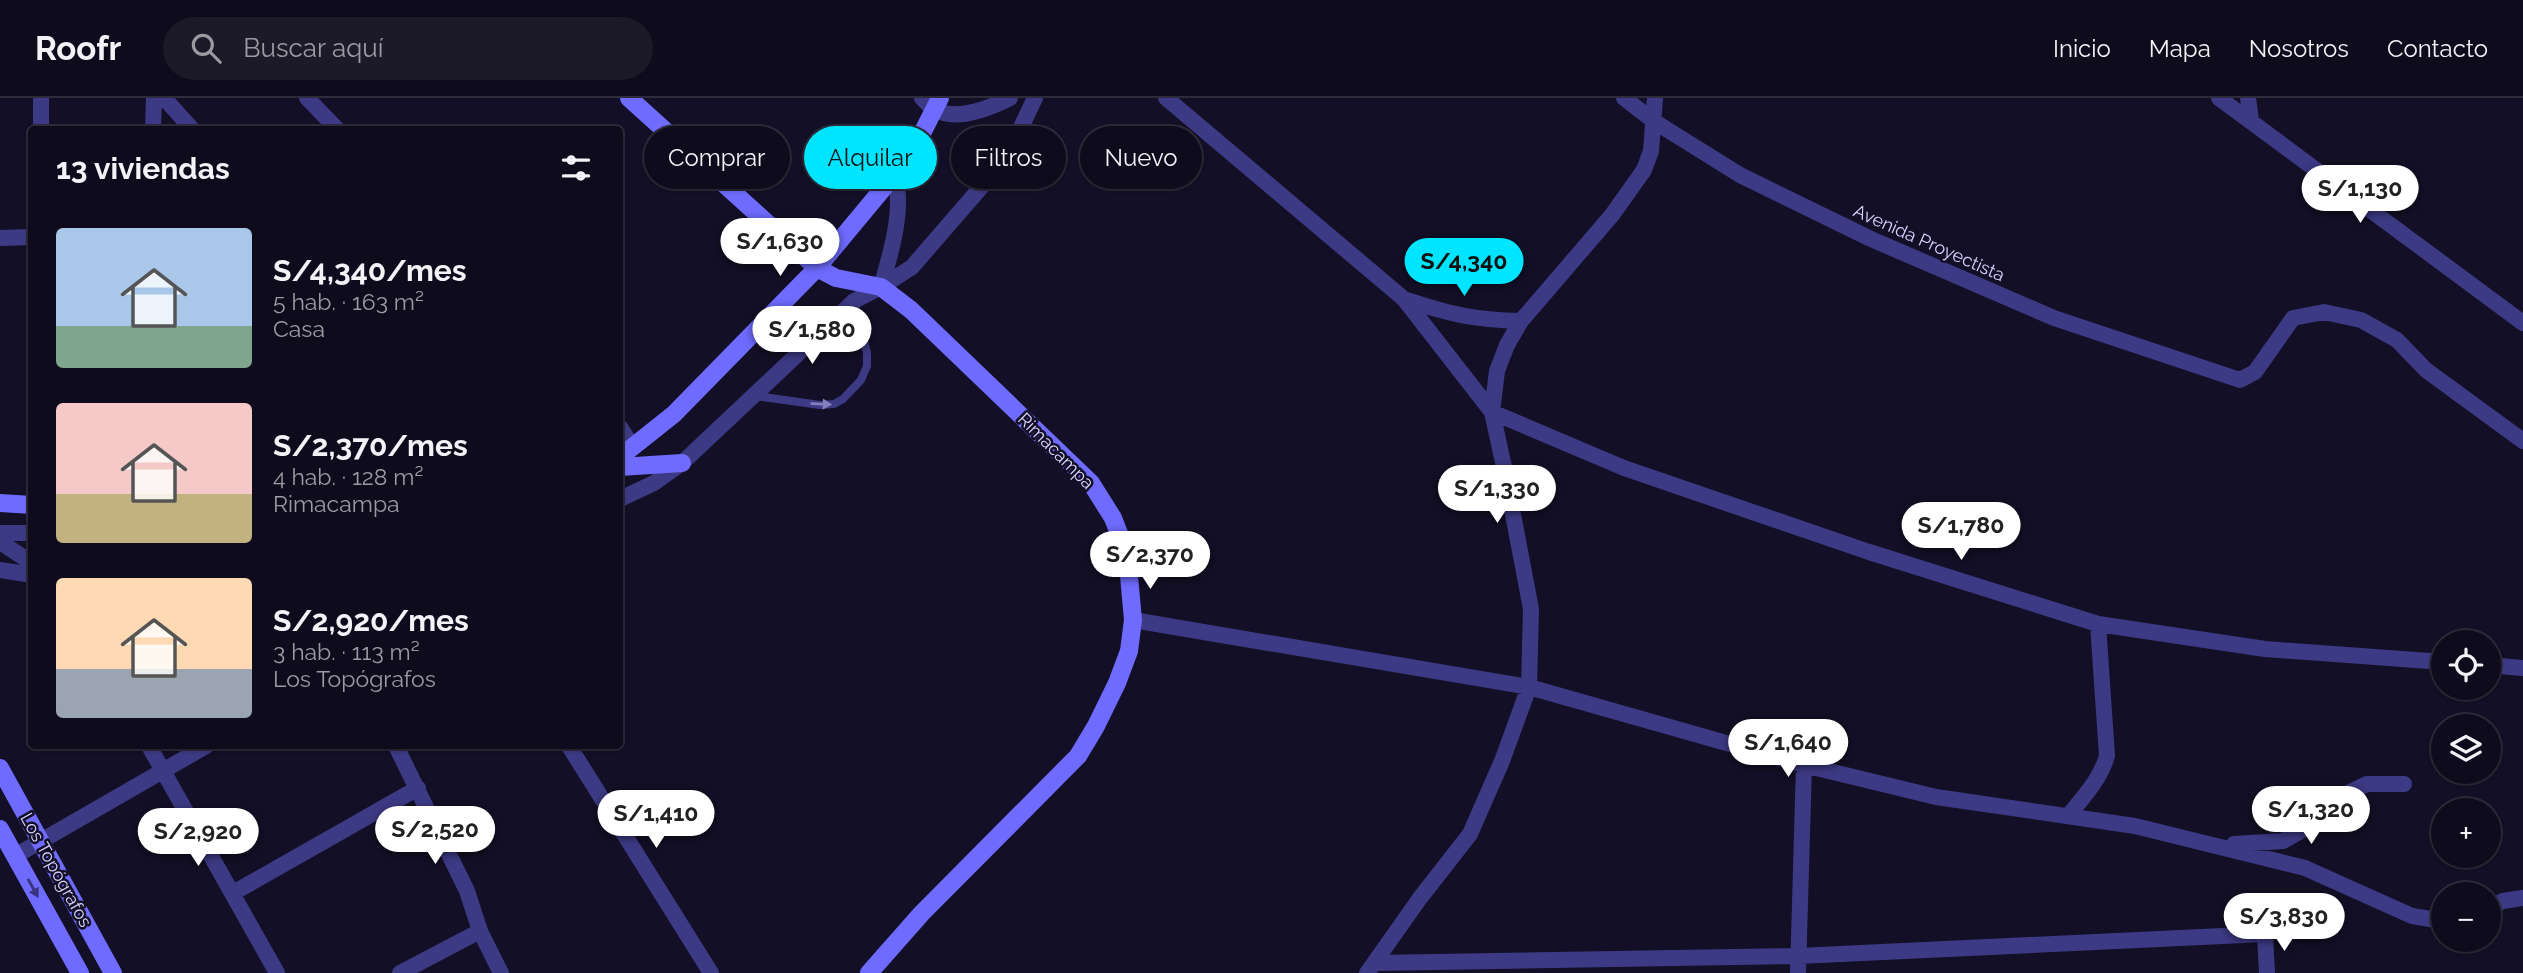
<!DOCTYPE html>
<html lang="es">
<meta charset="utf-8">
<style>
body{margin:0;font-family:Raleway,sans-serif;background:#1c1929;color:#f1f3f6;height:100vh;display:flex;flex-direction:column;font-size:26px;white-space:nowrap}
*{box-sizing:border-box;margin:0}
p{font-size:23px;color:#9b9ba3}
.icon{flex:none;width:38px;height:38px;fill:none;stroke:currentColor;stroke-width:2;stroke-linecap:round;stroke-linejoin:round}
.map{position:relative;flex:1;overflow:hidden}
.sheet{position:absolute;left:28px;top:28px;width:595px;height:623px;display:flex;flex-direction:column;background:#0e0b1c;border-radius:7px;box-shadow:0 2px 5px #0004,0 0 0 2px #2e2b3b}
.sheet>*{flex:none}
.hud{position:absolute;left:644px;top:28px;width:665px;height:63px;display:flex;gap:14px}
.fabs{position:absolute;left:2431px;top:532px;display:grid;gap:14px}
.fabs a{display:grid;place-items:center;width:70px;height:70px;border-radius:50%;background:#0e0b1c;box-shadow:0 2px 5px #0004,0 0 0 2px #2e2b3b;font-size:35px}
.price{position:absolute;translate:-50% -60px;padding:0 16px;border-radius:24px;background:#fff;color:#222;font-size:23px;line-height:46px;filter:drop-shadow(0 2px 4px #0008)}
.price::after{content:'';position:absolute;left:50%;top:42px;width:21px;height:16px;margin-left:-10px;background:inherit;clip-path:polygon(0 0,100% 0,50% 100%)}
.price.current{background:#00e5ff;color:#111}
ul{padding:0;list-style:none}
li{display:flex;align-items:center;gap:21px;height:175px;padding:0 28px}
li span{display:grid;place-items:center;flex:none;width:196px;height:140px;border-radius:7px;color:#555}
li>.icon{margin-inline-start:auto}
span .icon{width:84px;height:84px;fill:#fffc;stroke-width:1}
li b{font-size:30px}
h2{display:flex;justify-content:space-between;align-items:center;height:84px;padding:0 28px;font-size:30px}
.tag{padding:0 24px;border-radius:32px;background:#0e0b1c;box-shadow:0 2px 5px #0004,0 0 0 2px #2e2b3b;font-size:24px;line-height:63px}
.tag.current{background:#00e5ff;color:#111}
header{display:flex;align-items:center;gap:42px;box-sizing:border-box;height:98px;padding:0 35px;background:#0e0b1c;border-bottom:2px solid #2e2b3b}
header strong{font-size:33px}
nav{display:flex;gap:38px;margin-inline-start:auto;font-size:24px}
.search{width:490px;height:63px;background:#1c1929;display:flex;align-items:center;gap:18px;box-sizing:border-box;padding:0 24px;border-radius:38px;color:#9b9ba3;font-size:26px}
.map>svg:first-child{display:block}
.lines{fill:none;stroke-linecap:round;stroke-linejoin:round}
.lane{stroke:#3d3a85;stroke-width:8}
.street{stroke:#3d3a85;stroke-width:16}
.secondary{stroke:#6f6bff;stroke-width:18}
.oneway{fill:#837fbc}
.oneway2{fill:#38347d}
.labels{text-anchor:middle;stroke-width:5;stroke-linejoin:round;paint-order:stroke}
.street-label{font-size:18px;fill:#d9d4ff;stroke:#130f26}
</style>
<header>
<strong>Roofr</strong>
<div class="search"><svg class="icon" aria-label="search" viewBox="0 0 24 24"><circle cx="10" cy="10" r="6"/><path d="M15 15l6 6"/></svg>Buscar aquí</div>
<nav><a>Inicio</a><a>Mapa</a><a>Nosotros</a><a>Contacto</a></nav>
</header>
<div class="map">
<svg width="2523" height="875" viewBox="0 0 2523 875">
<rect width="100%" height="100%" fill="#130f26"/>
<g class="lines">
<path class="lane" d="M756,298L820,307L834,306L843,301L861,282L867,268V255L854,203"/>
<path class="street" d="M41,0V32
M164,0L193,32
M307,0L338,32
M922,0C926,4 930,9 935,11C955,24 990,10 1010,0
M1166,0L1404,201L1492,314L1624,370L1869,454L2098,526L2265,551L2443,564
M1624,0L1655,24L1740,77L1871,141L2054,220L2240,282L2255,274L2293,220L2324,214L2361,222L2397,242L2426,272L2523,343
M2219,0L2523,225
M2248,0L2251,23
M153,32L154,0
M0,140L32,139
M881,189L912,169L983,87L1013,46L1035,0
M1404,201C1449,216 1474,222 1521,223
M620,329L633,349
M620,401L654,385L682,365L854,203L881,189C891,155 904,112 895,77
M0,435H32
M0,444L32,465
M0,472L32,477
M1133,522L1529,589L1804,667L1936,699L2135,728L2305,770L2412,818L2443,823
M2488,567L2523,570
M149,648L277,875
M396,648L467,793L480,833L501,875
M569,648L711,875
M2069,717C2084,698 2100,682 2107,658L2098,526
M2234,746L2283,743L2313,726L2346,696L2367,686H2404
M15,758L206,648
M233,795L418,690
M2488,810L2503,803L2523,800
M1375,865L1798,858L2265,836L2267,875
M400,875L480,833
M1367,875L1420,800L1470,736L1502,663L1529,589L1531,511L1504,369L1492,314L1497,273L1507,247L1521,223L1612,117L1644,72L1651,53L1655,0
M1798,875L1804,667"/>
<path class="secondary" d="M629,0L817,170L836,180L881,189L911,212L1091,385L1113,420L1127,456L1133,522L1129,553L1117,585L1096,628L1078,658L922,815L869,875
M620,359L674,316L817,170L911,57L940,0
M620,369L682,365
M0,405L32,407
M0,670L113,875
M0,731L80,875"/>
</g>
<defs><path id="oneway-solid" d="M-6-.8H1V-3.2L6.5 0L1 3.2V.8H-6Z" transform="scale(1.75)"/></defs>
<use class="oneway" href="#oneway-solid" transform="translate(821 306) rotate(2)"/>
<use class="oneway2" href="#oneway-solid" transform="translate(33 790) rotate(61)"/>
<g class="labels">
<g class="street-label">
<text transform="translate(1929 145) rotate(24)" y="6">Avenida Proyectista</text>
<text transform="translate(1056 353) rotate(45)" y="6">Rimacampa</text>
<text transform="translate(56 772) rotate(61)" y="6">Los Topógrafos</text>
</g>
</g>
</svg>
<div class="fabs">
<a><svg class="icon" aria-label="locate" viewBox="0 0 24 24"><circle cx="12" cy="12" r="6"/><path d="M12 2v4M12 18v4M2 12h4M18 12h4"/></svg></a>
<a><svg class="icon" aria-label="layers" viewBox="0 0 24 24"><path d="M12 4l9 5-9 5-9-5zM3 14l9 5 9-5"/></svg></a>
<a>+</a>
<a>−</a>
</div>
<b class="price" style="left:2360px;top:127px">S/1,130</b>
<b class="price" style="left:780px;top:180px">S/1,630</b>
<b class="price current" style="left:1464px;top:200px">S/4,340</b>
<b class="price" style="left:812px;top:268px">S/1,580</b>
<b class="price" style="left:1497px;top:427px">S/1,330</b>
<b class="price" style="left:1961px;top:464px">S/1,780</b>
<b class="price" style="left:1150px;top:493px">S/2,370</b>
<b class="price" style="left:1788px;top:681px">S/1,640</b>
<b class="price" style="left:2311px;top:748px">S/1,320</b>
<b class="price" style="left:656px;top:752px">S/1,410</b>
<b class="price" style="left:435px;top:768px">S/2,520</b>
<b class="price" style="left:198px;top:770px">S/2,920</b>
<b class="price" style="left:2284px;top:855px">S/3,830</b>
<div class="hud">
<a class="tag">Comprar</a>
<a class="tag current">Alquilar</a>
<a class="tag">Filtros</a>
<a class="tag">Nuevo</a>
</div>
<section class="sheet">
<h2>13 viviendas<svg class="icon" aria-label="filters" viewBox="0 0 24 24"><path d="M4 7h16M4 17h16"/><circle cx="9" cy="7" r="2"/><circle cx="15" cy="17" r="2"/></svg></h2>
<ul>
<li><span style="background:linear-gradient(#a9c7e8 70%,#7fa58c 0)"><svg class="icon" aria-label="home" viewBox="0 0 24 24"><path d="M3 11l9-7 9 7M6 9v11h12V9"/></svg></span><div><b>S/4,340/mes</b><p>5 hab. · 163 m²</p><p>Casa</p></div></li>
<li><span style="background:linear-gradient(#f6c9c9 65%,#c2b280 0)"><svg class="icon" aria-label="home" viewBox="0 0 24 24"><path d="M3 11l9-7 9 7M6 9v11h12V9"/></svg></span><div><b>S/2,370/mes</b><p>4 hab. · 128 m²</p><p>Rimacampa</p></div></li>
<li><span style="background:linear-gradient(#ffd9b3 65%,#9aa5b1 0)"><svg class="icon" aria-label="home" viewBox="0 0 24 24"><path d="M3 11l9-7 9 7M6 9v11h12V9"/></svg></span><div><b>S/2,920/mes</b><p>3 hab. · 113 m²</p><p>Los Topógrafos</p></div></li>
</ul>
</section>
</div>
